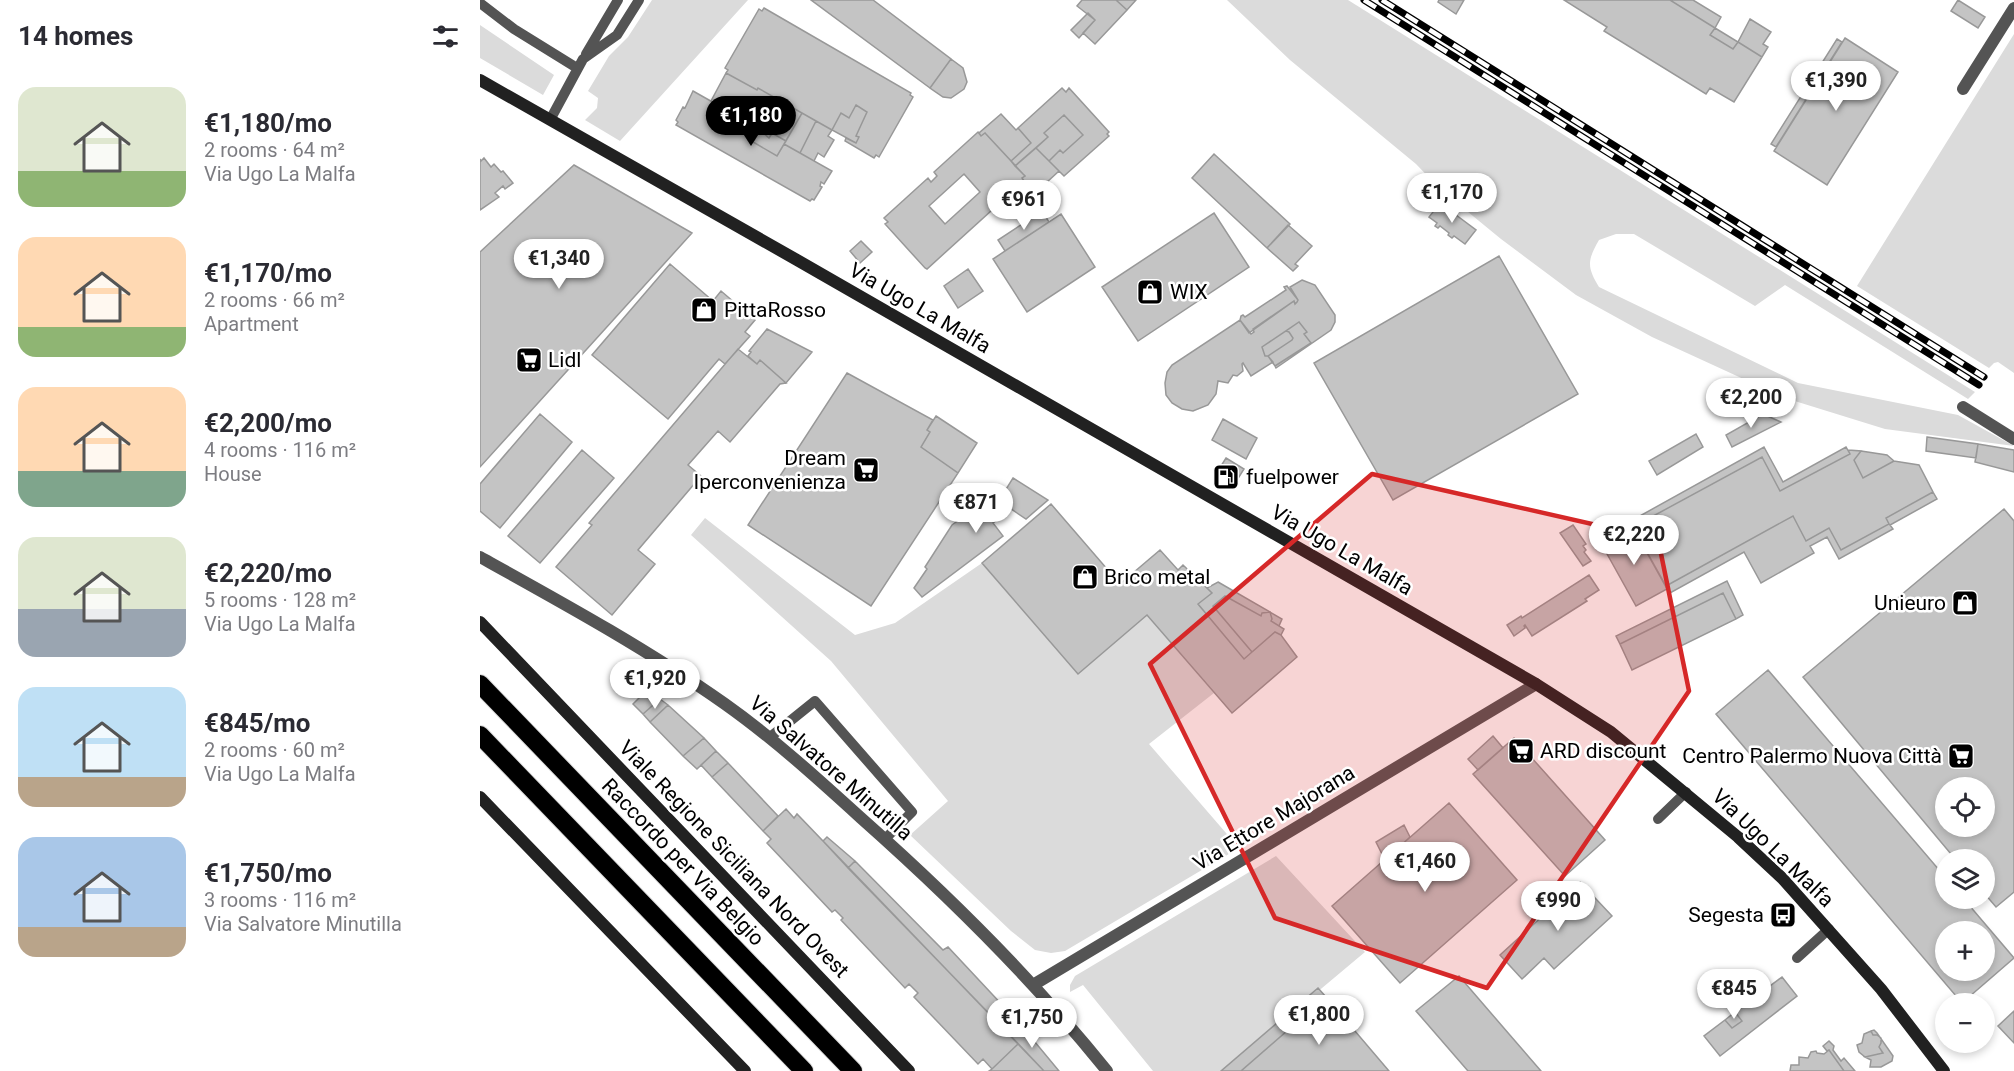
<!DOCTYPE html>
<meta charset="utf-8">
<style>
body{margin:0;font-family:Roboto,sans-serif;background:#f7f7f7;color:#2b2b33;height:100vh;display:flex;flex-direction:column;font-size:22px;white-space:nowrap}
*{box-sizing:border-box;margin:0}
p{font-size:20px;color:#7c7c81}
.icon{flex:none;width:33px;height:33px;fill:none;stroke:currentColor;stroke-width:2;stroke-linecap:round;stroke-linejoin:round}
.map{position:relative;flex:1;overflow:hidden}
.details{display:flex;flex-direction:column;background:#fff;width:480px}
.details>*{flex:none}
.buttons{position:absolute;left:1455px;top:777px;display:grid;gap:12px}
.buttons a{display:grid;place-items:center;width:60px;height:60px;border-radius:50%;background:#fff;box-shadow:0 3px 9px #0003;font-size:30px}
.price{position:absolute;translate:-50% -51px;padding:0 14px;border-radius:21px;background:#fff;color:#222;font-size:20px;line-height:39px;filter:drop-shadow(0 2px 3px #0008)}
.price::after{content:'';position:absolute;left:50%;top:36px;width:18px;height:14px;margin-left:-9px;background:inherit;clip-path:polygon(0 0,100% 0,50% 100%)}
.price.on{background:#000;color:#fff}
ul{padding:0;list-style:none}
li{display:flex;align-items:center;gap:18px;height:150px;padding:0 18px}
li span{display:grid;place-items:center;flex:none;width:168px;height:120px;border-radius:18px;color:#555}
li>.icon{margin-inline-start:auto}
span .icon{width:72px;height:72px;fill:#fffc;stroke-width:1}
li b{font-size:26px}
h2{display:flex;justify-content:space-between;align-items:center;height:72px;padding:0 18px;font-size:26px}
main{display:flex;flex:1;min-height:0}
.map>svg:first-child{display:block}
.green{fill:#dbdbdb}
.building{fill:#c4c4c4;stroke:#989898;stroke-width:1.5;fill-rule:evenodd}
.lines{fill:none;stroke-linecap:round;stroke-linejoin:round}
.highway-casing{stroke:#dbdbdb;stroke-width:20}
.lane{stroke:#545454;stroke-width:10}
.street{stroke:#545454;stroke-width:12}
.secondary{stroke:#212121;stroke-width:12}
.highway{stroke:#000;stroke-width:18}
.rail-casing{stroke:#000;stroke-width:7}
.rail{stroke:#fff;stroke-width:4.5;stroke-dasharray:14;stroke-linecap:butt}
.marked{fill:#d62828;fill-opacity:0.2;stroke:#d62828;stroke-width:4.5;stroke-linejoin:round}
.labels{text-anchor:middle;stroke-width:5;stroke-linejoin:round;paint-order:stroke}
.poi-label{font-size:21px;fill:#000;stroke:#fff;text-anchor:start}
.street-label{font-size:21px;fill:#000;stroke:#fff}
</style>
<main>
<section class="details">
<h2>14 homes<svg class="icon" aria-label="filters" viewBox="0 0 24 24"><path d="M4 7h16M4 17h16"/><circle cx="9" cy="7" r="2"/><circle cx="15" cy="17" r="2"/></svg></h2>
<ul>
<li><span style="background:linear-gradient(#dfe7d0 70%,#8fb573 0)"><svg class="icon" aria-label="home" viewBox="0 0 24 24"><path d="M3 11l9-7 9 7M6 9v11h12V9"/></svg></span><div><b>€1,180/mo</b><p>2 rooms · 64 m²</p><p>Via Ugo La Malfa</p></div></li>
<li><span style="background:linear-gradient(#ffd9b3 75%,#8fb573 0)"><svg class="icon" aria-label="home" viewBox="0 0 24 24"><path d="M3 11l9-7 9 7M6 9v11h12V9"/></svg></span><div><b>€1,170/mo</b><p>2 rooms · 66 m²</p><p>Apartment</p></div></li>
<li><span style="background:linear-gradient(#ffd9b3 70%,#7fa58c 0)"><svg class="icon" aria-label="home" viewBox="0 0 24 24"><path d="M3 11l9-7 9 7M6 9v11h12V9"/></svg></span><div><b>€2,200/mo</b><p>4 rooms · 116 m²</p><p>House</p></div></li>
<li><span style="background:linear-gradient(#dfe7d0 60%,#9aa5b1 0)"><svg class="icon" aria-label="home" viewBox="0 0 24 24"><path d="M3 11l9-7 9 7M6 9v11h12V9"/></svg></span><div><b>€2,220/mo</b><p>5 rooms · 128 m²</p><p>Via Ugo La Malfa</p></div></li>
<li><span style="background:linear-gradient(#bfe0f5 75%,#b9a48a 0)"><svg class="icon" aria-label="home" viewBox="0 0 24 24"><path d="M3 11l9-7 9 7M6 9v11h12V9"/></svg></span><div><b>€845/mo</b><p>2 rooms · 60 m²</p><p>Via Ugo La Malfa</p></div></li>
<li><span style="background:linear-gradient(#a9c7e8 75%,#b9a48a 0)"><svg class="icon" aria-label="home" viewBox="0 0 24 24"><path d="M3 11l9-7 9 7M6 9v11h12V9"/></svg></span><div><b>€1,750/mo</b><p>3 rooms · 116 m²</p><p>Via Salvatore Minutilla</p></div></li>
</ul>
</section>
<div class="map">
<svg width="1534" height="1071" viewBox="0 0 1534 1071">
<rect width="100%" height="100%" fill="#fff"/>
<path class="green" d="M172,0H268L140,141L105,120L117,108L118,98L108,91L129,56L148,37Z
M747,0H868L1495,392L1488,399L1305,285L1275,306L1154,234H1136L1119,240C1107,261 1107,267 1119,287L1318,383L1478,415L1534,446L1405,429L1305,398L1172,337L1096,295L1021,239L960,189L936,164L810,60Z
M0,25L74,75L63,95L0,58Z
M1534,34V373L1518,362L1514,363L1509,368L1377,286Z
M225,518L375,635L415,623L502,563L598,674L667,615L734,693L669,744L759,848L585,951L571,953L555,950L531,931L430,835L468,801L351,661L211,535Z
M796,856L885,952L743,1071H673L603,985L590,992V985L595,976Z"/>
<path class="building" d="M331,0H393L471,59L450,88Z
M602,0H636L647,10L615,44L603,33L615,20L597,6Z
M636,0H656L647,10Z
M959,0H984L976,14L958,2Z
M1084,0H1190L1235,28L1230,35L1253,49L1258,42L1282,57L1254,102L1230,88L1226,94L1124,31L1127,27Z
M1190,0H1213L1241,17L1235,28Z
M1478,0L1505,17L1498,28L1471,11Z
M284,8L431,93L430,95L433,97L399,157L396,155L394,158L365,141L366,138L376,143L379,137L376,136L387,112L376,105L369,118L361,113L352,130L278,88L277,90L246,73L248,70L245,68L279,9L282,11Z
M608,13L615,20L599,38L591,30Z
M1270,19L1291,32L1283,44L1288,47L1282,57L1258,42Z
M1235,28L1258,42L1253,49L1230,35Z
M1365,38L1418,72L1347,185L1294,151Z
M1357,39L1362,42L1296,147L1291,144Z
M471,59L483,68L487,82L484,89L471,98L463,97L450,88Z
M246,73L277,90L278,88L322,113L306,141L292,133L291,135L231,101Z
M582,88L586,92L589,88L629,132L627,134L629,136L584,176L569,161L580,150L583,153L603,135L584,115L564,133L568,137L535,166L531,161L551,143L538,128Z
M213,91L291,135L289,138L280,130L273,142L297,156L304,144L352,171L344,184L341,182L340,186L342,187L334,200L332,199L330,201L196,125L198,122L196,120L203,107L205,108Z
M376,105L387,112L376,136L379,137L376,143L352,130L361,113L369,118Z
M322,113L336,121L320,153L304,144Z
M521,114L536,130L538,128L551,143L531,161L505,133L501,136L499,133Z
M584,115L603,135L583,153L580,150L569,161L556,148L568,137L564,133Z
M336,121L352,130L348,136L354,140L344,157L338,153L334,161L320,153Z
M280,130L289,138L292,133L306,141L297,156L273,142Z
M498,132L501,136L505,133L545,176L542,178L544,181L447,269L445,268L405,224L408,222L404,218L448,178L451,182L457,176L454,172Z
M556,148L579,171L541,206L538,204L523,217L515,207L544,181L542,178L545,176L535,166Z
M734,154L810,224L787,248L712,178Z
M4,158L11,167L14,164L21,172L23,171L33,183L25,189L23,186L15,193L19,197L0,210V159L1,161Z
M94,165L212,233L0,467V252Z
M484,174L500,192L465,224L449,206Z
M960,203L996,230L985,244L974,236L972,238L968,235L969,233L960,226L958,228L955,226L957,223L949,217Z
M562,211L569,222L525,251L518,240Z
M734,213L769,267L658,341L622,287Z
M581,214L615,267L547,312L513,259Z
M808,225L832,246L815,264L818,266L813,271L787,248Z
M381,241L392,252L380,263L370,251Z
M1019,256L1098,394L913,500L834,363Z
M190,264L233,301L241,291L275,320L265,332L270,336L245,364L239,359L188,419L112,355Z
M488,269L503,291L478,308L464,286Z
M822,280L835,285L855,315V322L851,330L796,368L795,366L831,343L824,334L827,332L819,322L782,347L785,356H788L793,362L771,376L763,363L762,364L763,371L757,376L753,375L748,383L738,381L736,394L728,405L713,411L702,409L692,403L686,395L685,383L687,372L692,365L760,320L771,334L774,332L773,329L814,301L815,304L817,302L818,300L810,287Z
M807,286L818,300L817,302L815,304L814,301L769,333L760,320L761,316L763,315L765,317L806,290L804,287Z
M819,322L827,332L824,334L831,343L795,366L788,356L812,340L813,338L809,332L806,331Z
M287,329L332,352L306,383L280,360L277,364L268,356L271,352L269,351Z
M806,331L809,332L813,338L812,340L788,356H785L782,347Z
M258,349L277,364L280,360L306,383L300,384L250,442L238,431L208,465L221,476L158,550L175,564L132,615L76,567L112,525L109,523Z
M367,373L453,420L447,430L450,432L441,447L478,473L391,606L268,525Z
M60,414L92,442L20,528L0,511V484Z
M1283,414L1301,422L1252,447L1246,435Z
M456,416L497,443L478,473L441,447L450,432L447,430Z
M743,419L777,438L766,459L732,440Z
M1216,434L1223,447L1177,475L1169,461Z
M1447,437L1498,444L1496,458L1446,451Z
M1498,444L1534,450V472L1495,462Z
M1284,447L1303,482L1366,447L1370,454L1300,491L1282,457L1153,527L1149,522Z
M102,450L134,478L60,563L28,536Z
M1368,450L1381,451L1374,460L1383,478L1414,461L1439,465L1453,492L1406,518L1409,524L1361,550L1349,528L1326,541L1313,516L1186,586L1153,527L1282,457L1300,491L1370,454Z
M1381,451L1407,455L1414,461L1383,478L1374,460Z
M746,458L764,469L752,488L734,477Z
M533,478L568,500L546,519L531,509L513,523L523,536L442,597L434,588L447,569L445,567L472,525L499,505L501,507L516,497L520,499Z
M1453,492L1457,499L1410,525L1413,529L1359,559L1347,537L1330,546L1334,553L1281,583L1264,552L1190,593L1186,586L1313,516L1326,541L1349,528L1361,550L1409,524L1406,518Z
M571,504L640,584L680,550L698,570L703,565L732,593L718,604L764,659L795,632L801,635L817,657L752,713L667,615L598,674L502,563Z
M1524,509L1534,521V892L1516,907L1504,893V860H1476L1323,677ZM1466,788H1504V826H1466Z
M1093,525L1106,544L1103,546L1106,550L1104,552L1111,561L1103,566L1080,533Z
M1152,526L1187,589L1156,606L1121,543Z
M1109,575L1119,590L1105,599L1107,601L1052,636L1045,625L1044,626L1045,628L1034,636L1027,625L1041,616L1042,618Z
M1247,581L1263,615L1256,619L1243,593L1140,644L1136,636Z
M738,582L802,619L799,626L791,621L792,619L790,612L782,613L781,616L745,596L733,606L772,652L764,659L718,604L732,593L727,588Z
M1243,593L1256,619L1152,670L1140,644Z
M745,596L781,616L782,613L790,612L792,619L791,621L804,629L801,635L795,632L772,652L733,606Z
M1288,670L1466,878V898H1483L1534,958L1482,1003L1236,714ZM1466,932H1504V970H1466Z
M164,684L180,699L163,714L153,704L163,694L158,689Z
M180,699L188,705L170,722L163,714Z
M188,705L224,738L203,756L170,722Z
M1013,736L1023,748L998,770L988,759Z
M224,738L236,751L217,769L203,756Z
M1034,738L1125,840L1085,876L993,774Z
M236,751L248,763L232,777L221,765Z
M248,763L298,816L283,831L232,777Z
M969,803L1037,880L920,983L852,906Z
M306,809L314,818L317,814L538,1044L512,1069L503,1059L498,1064L434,997L438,993L429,984L425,988L361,920L363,918L355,910L352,912L287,843L291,839L283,831Z
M924,825L930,837L905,860L896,842Z
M347,837L375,861L368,868L343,841Z
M375,861L463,950L468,947L540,1024L528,1033L368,868Z
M1100,882L1132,916L1074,969L1064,958L1042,979L1020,955Z
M979,976L1029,1034L1061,1071H988L936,1011Z
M1302,977L1317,996L1240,1056L1224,1036L1245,1020L1252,1028L1262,1021L1255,1012Z
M838,988L846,997L761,1071H741Z
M846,997L909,1071H761Z
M1534,1011V1043L1518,1026Z
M1255,1012L1262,1021L1252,1028L1245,1020Z
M540,1024L579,1071H564L528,1033Z
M1394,1030L1397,1033L1413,1056L1412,1061L1401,1067H1390L1391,1060L1385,1057L1403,1053L1399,1047L1401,1043V1038L1397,1035H1393L1391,1031Z
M1391,1031L1393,1035H1397L1401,1038V1043L1399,1047L1403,1053L1385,1057L1379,1052L1377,1045L1382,1043L1384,1034Z
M1349,1041L1354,1046L1353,1050L1361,1061L1364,1058L1375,1071H1364L1349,1050L1347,1051L1343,1046Z
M538,1044L564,1071H509L512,1069Z
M1349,1050L1364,1071H1310L1311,1065H1319V1057L1328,1058L1331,1052L1336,1051L1337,1053L1344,1054Z"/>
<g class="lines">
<defs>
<path id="highway" d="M0,684L373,1071
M0,735L324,1071"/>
</defs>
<use href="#highway" class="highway-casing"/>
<path class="lane" d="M0,3L34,29L97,68
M106,54L138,0
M70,120L103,59L137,35L159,0
M289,738L335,701L432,812L405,839
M1178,819L1206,792
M1317,958L1349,929"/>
<path class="street" d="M1483,89L1534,8
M1483,407L1534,439
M0,557C83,603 167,649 245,704C293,738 337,778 381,818C469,896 553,979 627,1071
M553,985L1056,684"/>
<path class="secondary" d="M0,80L317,260L1056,684L1131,732L1258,837L1302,878L1401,989L1464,1071
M0,622L429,1071
M0,797L265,1071"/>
<use href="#highway" class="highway"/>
<defs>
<path id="rail" d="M884,0L1499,385
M902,0L1504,377"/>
</defs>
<use href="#rail" class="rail-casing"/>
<use href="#rail" class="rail"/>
</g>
<path class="marked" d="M892,474L1178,539L1209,691L1007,988L795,918L670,664Z"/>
<defs>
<symbol id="shop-square" viewBox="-11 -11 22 22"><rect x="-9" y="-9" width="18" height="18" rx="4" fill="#000" stroke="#fff"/><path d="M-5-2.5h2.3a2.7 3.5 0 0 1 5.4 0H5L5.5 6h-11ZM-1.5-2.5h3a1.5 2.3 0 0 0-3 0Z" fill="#fff"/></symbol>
<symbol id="supermarket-square" viewBox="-11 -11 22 22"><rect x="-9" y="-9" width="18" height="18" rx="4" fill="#000" stroke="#fff"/><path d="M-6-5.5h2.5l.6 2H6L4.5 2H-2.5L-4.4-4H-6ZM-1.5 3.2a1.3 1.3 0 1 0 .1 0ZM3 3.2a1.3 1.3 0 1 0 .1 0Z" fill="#fff"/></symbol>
<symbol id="fuel-square" viewBox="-11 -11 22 22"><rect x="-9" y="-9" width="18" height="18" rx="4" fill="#000" stroke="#fff"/><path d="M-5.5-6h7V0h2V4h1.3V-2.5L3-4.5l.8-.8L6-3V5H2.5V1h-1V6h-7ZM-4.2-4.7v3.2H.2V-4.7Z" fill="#fff"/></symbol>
<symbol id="bus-square" viewBox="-11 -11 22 22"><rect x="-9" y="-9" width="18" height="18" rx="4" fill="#000" stroke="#fff"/><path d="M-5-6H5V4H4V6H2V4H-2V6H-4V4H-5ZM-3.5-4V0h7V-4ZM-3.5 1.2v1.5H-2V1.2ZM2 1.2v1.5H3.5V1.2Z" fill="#fff"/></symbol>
</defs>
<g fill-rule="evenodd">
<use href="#shop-square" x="655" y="277" width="30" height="30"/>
<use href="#shop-square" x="209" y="295" width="30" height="30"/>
<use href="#supermarket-square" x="34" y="345" width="30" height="30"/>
<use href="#supermarket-square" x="371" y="455" width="30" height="30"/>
<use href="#fuel-square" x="731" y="462" width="30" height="30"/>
<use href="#shop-square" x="590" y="562" width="30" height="30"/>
<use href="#shop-square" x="1470" y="588" width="30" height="30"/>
<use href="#supermarket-square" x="1026" y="736" width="30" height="30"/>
<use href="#supermarket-square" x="1466" y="741" width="30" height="30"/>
<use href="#bus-square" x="1288" y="900" width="30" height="30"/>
</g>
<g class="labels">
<g class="poi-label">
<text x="690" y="299">WIX</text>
<text x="244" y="317">PittaRosso</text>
<text x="68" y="367">Lidl</text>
<text x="366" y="465" text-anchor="end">Dream<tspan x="366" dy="24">Iperconvenienza</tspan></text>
<text x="766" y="484">fuelpower</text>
<text x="624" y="584">Brico metal</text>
<text x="1466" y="610" text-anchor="end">Unieuro</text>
<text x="1060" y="758">ARD discount</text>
<text x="1462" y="763" text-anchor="end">Centro Palermo Nuova Città</text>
<text x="1284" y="922" text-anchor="end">Segesta</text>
</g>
<g class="street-label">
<text transform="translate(440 308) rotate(30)" y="7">Via Ugo La Malfa</text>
<text transform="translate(862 550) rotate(30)" y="7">Via Ugo La Malfa</text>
<text transform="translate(351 768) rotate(41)" y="7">Via Salvatore Minutilla</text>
<text transform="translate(794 818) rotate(-31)" y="7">Via Ettore Majorana</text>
<text transform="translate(1293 848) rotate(44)" y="7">Via Ugo La Malfa</text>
<text transform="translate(254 859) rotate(46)" y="7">Viale Regione Siciliana Nord Ovest</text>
<text transform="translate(203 862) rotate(46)" y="7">Raccordo per Via Belgio</text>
</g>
</g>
</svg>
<div class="buttons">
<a><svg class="icon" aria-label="locate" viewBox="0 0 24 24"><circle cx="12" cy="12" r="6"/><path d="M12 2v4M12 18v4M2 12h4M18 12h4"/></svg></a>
<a><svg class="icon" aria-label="layers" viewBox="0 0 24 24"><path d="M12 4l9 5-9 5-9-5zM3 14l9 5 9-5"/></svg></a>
<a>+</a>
<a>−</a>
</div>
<b class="price" style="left:1356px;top:112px">€1,390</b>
<b class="price on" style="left:271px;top:147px">€1,180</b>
<b class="price" style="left:972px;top:224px">€1,170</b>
<b class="price" style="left:544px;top:231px">€961</b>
<b class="price" style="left:79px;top:290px">€1,340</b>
<b class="price" style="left:1271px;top:429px">€2,200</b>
<b class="price" style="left:496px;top:534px">€871</b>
<b class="price" style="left:1154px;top:566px">€2,220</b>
<b class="price" style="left:175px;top:710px">€1,920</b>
<b class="price" style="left:945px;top:893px">€1,460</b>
<b class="price" style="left:1078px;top:932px">€990</b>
<b class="price" style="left:1254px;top:1020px">€845</b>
<b class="price" style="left:839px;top:1046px">€1,800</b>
<b class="price" style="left:552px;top:1049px">€1,750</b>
</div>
</main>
